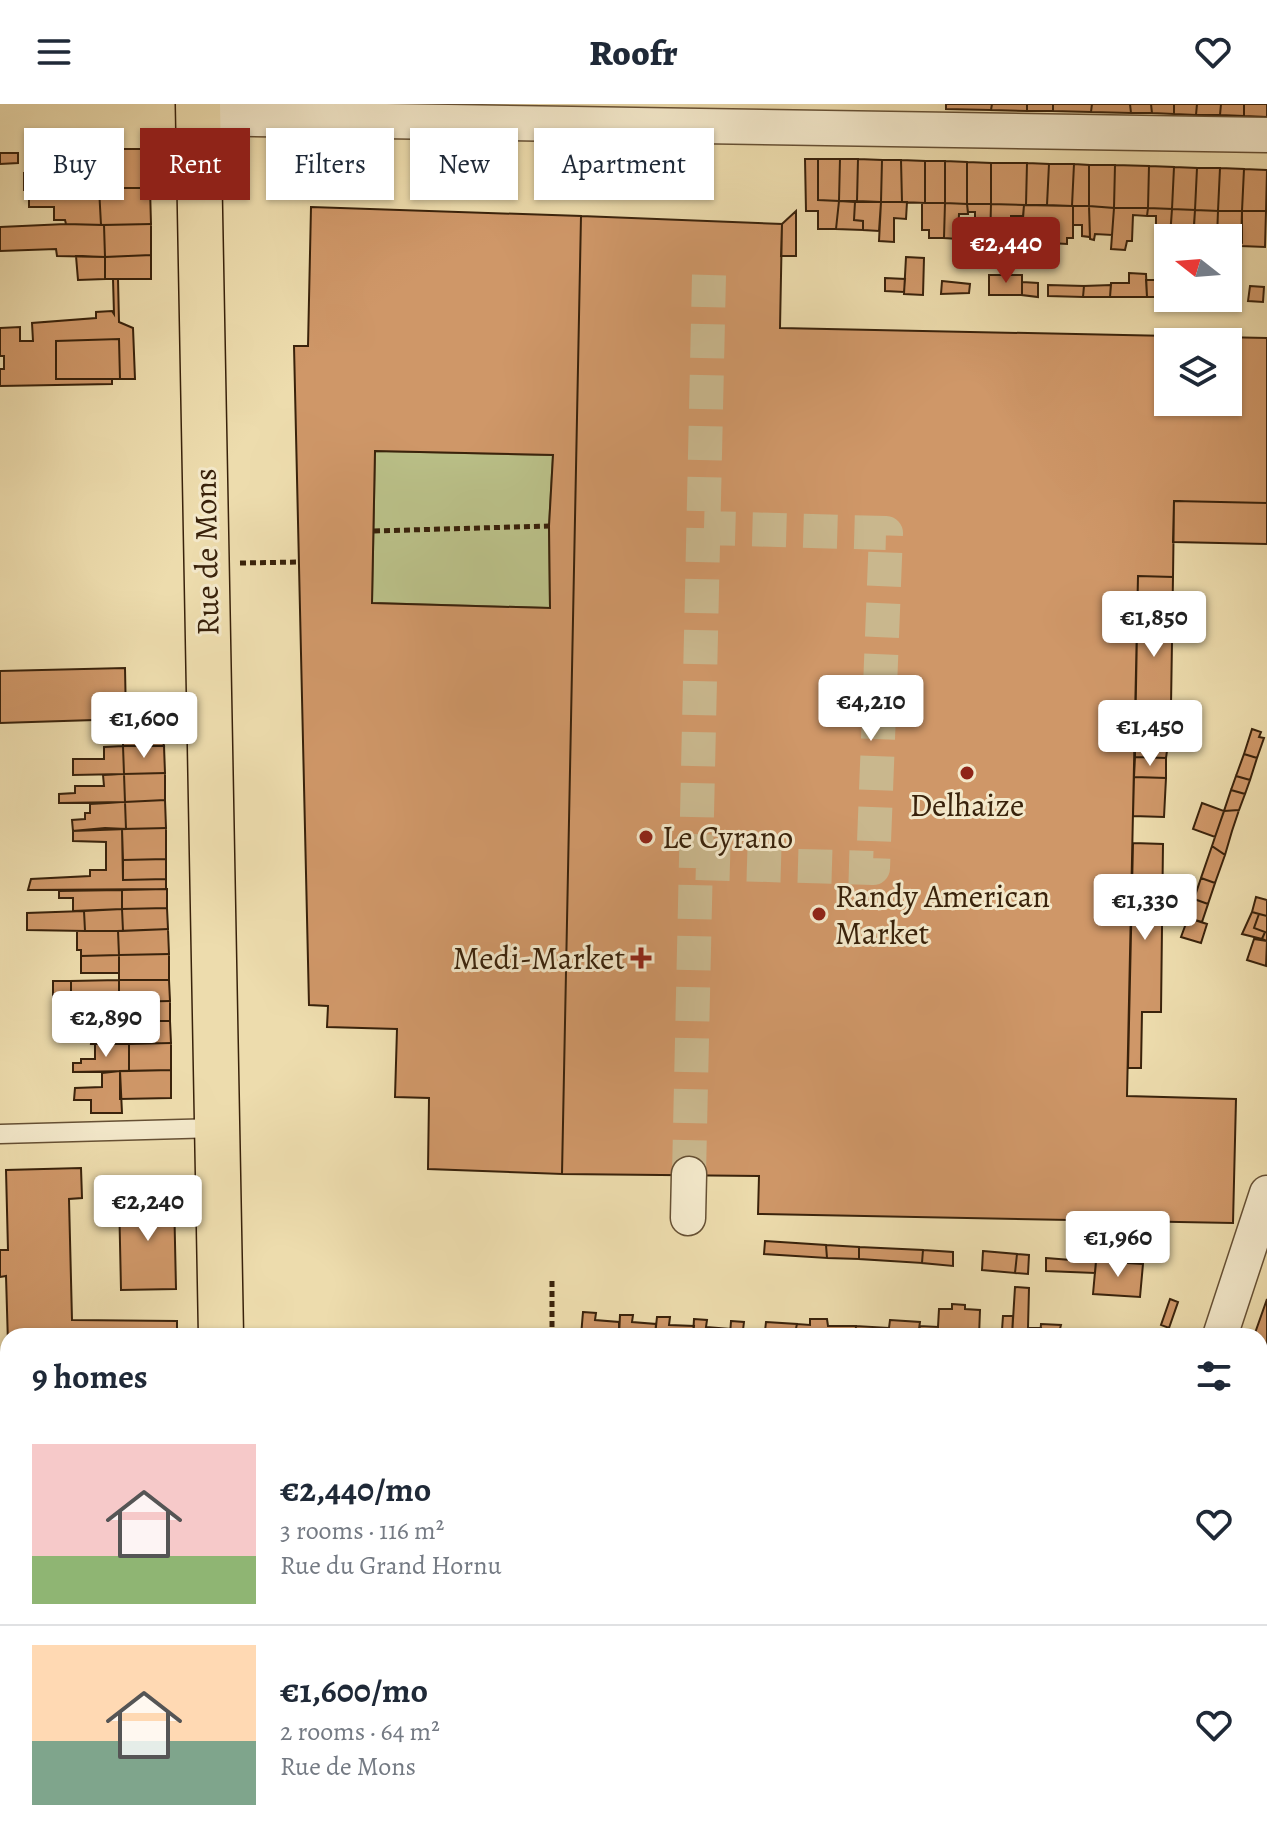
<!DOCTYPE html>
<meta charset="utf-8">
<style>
body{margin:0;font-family:Alegreya,serif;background:#f6f6f7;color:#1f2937;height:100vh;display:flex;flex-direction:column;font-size:30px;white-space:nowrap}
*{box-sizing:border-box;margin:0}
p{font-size:26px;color:#747a83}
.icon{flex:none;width:44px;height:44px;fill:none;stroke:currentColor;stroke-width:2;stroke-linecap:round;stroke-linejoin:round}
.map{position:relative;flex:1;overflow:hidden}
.panel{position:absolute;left:0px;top:1224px;width:1268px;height:512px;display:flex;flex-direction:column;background:#fff;border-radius:24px 24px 0 0;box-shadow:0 2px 6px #0004}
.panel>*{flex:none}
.top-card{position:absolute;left:24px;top:24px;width:800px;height:72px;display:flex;gap:16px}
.needle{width:52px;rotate:287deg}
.controls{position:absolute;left:1154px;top:120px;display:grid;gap:16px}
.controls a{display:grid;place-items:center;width:88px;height:88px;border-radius:0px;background:#fff;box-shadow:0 2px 6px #0004;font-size:40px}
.price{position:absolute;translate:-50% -68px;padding:0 18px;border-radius:8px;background:#fff;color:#222;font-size:26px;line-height:52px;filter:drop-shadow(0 2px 4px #0008)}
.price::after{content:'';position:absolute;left:50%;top:48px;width:24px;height:18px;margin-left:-12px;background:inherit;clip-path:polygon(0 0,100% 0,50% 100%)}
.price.selected{background:#8f2418;color:#fff}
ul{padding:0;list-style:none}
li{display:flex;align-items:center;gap:24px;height:200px;padding:0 32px}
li+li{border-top:2px solid #e0e1e3}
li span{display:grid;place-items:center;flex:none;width:224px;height:160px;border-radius:0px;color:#555}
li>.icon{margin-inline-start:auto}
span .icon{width:96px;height:96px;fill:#fffc;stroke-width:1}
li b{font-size:34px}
h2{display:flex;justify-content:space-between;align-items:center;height:96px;padding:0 32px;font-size:34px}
.pill{padding:0 28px;border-radius:0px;background:#fff;box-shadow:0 2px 6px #0004;font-size:28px;line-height:72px}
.pill.selected{background:#8f2418;color:#fff}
header{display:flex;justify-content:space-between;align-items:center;height:104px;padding:0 32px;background:#fff;font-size:36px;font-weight:800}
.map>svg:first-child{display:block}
.green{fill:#bac088;stroke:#7a714a;stroke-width:2}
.building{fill:#cf9768;stroke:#39220b;stroke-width:2;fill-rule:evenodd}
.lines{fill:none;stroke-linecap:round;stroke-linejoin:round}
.street-tunnel{stroke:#c9b78d;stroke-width:34;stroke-dasharray:34 17;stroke-linecap:butt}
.lane-casing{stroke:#665034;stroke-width:21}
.street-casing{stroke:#665034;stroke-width:37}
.primary-casing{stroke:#39220b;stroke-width:47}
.path{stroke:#39220b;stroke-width:5;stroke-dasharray:6 4;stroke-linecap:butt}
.lane{stroke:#f3e8ca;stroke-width:18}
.street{stroke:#f3e8ca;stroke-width:34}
.primary{stroke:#eddcad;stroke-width:44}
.poi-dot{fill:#8f2418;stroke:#f3e8ca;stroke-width:3}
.labels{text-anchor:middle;stroke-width:6;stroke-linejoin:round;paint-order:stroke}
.street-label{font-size:32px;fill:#39220b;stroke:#f3e8ca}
.poi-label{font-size:32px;fill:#39220b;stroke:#f3e8ca;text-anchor:start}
</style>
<header><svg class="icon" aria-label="menu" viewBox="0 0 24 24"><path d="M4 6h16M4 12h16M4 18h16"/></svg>Roofr<svg class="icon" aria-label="heart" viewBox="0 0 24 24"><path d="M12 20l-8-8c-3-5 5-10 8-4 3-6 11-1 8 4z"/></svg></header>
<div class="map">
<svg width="1267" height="1736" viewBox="0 0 1267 1736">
<rect width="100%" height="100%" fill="#eddcad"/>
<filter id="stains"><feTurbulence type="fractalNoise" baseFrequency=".0025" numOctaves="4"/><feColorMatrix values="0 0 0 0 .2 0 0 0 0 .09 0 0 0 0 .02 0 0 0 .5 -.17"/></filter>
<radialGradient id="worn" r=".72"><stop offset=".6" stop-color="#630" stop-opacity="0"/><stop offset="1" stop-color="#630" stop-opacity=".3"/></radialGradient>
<path class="green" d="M375,347L553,351L549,422L550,504L372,499Z
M279,1728H525V1736H279Z"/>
<path class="building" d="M946,0H992L991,6L946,5Z
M992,0H1027V7L991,6Z
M1027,0H1053V7H1027Z
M1053,0H1092L1091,8L1053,7Z
M1092,0H1130L1131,9L1091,8Z
M1130,0H1151L1152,9H1131Z
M1151,0H1174V10L1152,9Z
M1174,0H1197L1196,11L1174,10Z
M1197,0H1221L1220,11H1196Z
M1221,0H1244V12L1220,11Z
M1244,0H1267V13L1244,12Z
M99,45H149L150,84H99Z
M99,45V84H80V47Z
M0,49H18V59L0,60Z
M805,55H818V96L839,97L836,125H818V107H806Z
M818,55H840L839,97L818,96Z
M840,55H858L857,97H839Z
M858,55L882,56L881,98L857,97Z
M882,56H901L902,98H881Z
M901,56L925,57V99L902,98Z
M925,57H945V99H925Z
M945,57L967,58V100L945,99Z
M967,58L991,59V100H967Z
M991,59H1027L1026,101L991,100Z
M1027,59L1049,60L1047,101H1026Z
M1049,60H1074L1072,102L1047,101Z
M1074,60L1089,61V102H1072Z
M1089,61H1115L1114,104L1089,102Z
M1115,61L1149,62L1148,104H1114Z
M1149,62L1174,63L1172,105L1148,104Z
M1174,63L1197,64L1195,106L1172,105Z
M1197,64H1220L1218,107L1195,106Z
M1220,64L1244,65L1242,107H1218Z
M1244,65L1267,66L1266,107H1242Z
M52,68L53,85L24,86V69Z
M85,84H99L101,121L66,120L65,116H54V103H29V86L53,85L54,89L85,88Z
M99,84H150L151,120L101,121Z
M839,97L855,98L854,116L863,117V126L836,125Z
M855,98H881L879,127L863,126V117L854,116Z
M881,98H907L906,115L894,114V138L879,137Z
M922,99H945L944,134H929V126H922Z
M945,99L967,100L968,110H959L958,135L944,134Z
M967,100H991L990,139H975V108H968Z
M991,100L1024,101L1023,112H1011V133H1006V139H990Z
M1024,101L1073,102V134H1067V140L1050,139V129L1022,128Z
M1073,102H1089L1090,133L1082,132V121H1073Z
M1089,102L1114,104L1112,131L1095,130L1094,136L1090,135Z
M311,103L581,112L562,1070L428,1065L429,994L395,993L397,925L327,923L328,902L309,901L294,242H308ZM375,347L553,351L549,422L550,504L372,499Z
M1114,104H1148L1147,112L1133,111L1132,137H1127L1125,146L1111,145Z
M1148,104L1172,105L1170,132L1162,131L1163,127L1156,125V112H1147Z
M1172,105L1195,106L1193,134H1170Z
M1195,106L1218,107L1217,134H1203V123H1194Z
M796,107V152H781L782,120Z
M1218,107H1242V139L1228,141V134H1217Z
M1242,107H1266L1265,143L1241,142Z
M581,112L782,120L780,224L1267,234V399L1174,397L1173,473L1138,472L1127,992L1236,995L1233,1119L758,1110L759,1072L562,1070ZM1168,238H1228V298H1168Z
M66,120L104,121L105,153L57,152L56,145L0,147V123Z
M151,120V151L105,153L104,121Z
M1157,135L1168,138V170H1161V150L1158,149Z
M151,151V175H105V153Z
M76,152L105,153V175L78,176Z
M906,153L924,154L923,191L904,190Z
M1129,169L1146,170L1147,193H1110L1111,179H1129Z
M989,171H1022V191H989Z
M885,174L905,175L904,188L885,187Z
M113,175H118L119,218L133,224L135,275H120L119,235L56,237V275H112V280L0,282V265H4V252H0V224L20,223V237H33L32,219L96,214V208L112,207L114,210Z
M1146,176H1168V193H1147Z
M942,177L970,180L969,189L941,190Z
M1022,178L1038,179V193L1022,191Z
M1048,181L1084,182L1083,193L1048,192Z
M1111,181L1110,193H1083L1084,182Z
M1250,182L1264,183L1263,198L1248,197Z
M119,235L120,275H56V237Z
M1174,397L1267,399V440L1173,438Z
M1138,472L1173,473L1171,602L1168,601V640L1135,638Z
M125,564L126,615L0,619V567Z
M1252,625L1261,628L1259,633L1264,634L1257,654L1244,650Z
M161,628L164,642H123V629Z
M1135,638L1168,640L1166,654L1135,653Z
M123,642H164L165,669L124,670Z
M123,642L124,670L73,671V655H104V643Z
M1244,650L1257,654L1250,676L1236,672Z
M1135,653L1166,654V674L1134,673Z
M165,669V696L125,698L124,670Z
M124,670L125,698L59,699V690L75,689V682H104L103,671Z
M1236,672L1250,676L1245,690L1231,686Z
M1134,673L1166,674L1164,713L1133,712Z
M1231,686L1245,690L1239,706L1224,707Z
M165,696L166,724L126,725L125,698Z
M125,698L126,725L73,727L72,716L85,715V709H90V700Z
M1202,699L1224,707L1215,733L1193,725Z
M1239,706L1232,727L1225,751L1212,742L1215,733L1224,707Z
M105,724L126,725H122L123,776L166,775V785L28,786L31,775L90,772V766H106V738L73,737V727Z
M166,724V755L123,756L122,725Z
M1133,739L1163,740L1161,908H1142L1141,964H1128Z
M1212,742L1225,751L1215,779L1201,774Z
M166,755V775L123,776V756Z
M1201,774L1215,779L1208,800L1194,795Z
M167,785V804L122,805V786Z
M122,786V805L73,807V794H59V787Z
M1256,793L1267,796V812L1252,808Z
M1194,795L1208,800L1202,818L1188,814Z
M167,804L168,825L123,827L122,805Z
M122,805L123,827H85L84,807Z
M84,807L85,827L27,826V809Z
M1252,808L1259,810L1254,824L1265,828L1262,835L1242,830Z
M1259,810L1267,812V837L1262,835L1265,828L1254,824Z
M1188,814L1207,820L1201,839L1181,833Z
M168,825L169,850L119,851L118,827Z
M77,827H118L119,851L81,852V846H77Z
M1254,835L1267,837L1266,862L1247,856Z
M169,850V876H119V851Z
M119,851V869H81V852Z
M119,876H169L170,897L119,898Z
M119,876V898H107V892H80V889L71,888V877Z
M53,877H71V888L80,889V892H107V898H53Z
M170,897V917H120L119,898Z
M98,898V906H68V899Z
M98,898H119L120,917L68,918V906H98Z
M120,917H170L171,939L119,940Z
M120,917L119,940H91L92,934H70V927H74L73,918Z
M171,939V966L129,967V940Z
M95,940H129V967L73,968V959H81V955H95Z
M171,966V994L120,995V967Z
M120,967L122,1009H91V996H74L75,984L102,983V969Z
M81,1064L82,1094L69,1095L72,1216L177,1217V1232H8V1240L6,1172L0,1173V1146H8L6,1066Z
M174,1092L176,1185L121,1186L119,1093Z
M765,1137L826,1141L827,1154L764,1150Z
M826,1141L859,1143V1155L827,1154Z
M859,1143L923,1146L922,1159L859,1155Z
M923,1146L953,1148V1162L922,1159Z
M983,1147L1017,1150L1015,1169L982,1166Z
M1017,1150L1029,1151L1028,1170L1015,1169Z
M1046,1154L1096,1158L1095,1169L1046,1167Z
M1096,1157L1143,1160L1140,1193L1093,1190Z
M1015,1183L1029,1184L1028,1224H1041L1040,1232H1012Z
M1170,1195L1178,1198L1169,1224L1161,1221Z
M1267,1195V1250L1260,1248V1232H1254Z
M952,1200L965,1201V1205L980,1206L979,1232H918L920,1222L938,1223L939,1205H952Z
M583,1208L596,1209L595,1216L619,1218V1232H581Z
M620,1211H633L632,1218L656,1220L655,1232H619Z
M1003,1212H1013L1012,1232H979V1225L1002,1226Z
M657,1213H670L669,1221L694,1222L693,1232H655Z
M694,1215L707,1216L706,1223L730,1225V1232H693Z
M810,1215H827L828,1222H856L855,1232L795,1229L797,1220L810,1221Z
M890,1216L920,1218L918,1232H855L856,1222L889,1224Z
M731,1217L744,1218L743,1226H755L754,1232H730Z
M766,1218L797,1220L795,1229L765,1227Z
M1041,1220L1061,1221L1060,1225L1077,1227L1076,1232H1040Z
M755,1226L795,1229V1232H754Z
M0,1300H8V1375H0Z
M1260,1313L1264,1319H1267V1345L1260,1344Z
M1260,1554L1267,1555V1590H1260Z
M1260,1671L1267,1673V1733L1247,1734V1728H1260V1710H1262Z
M0,1724H8V1728H189V1736H0Z
M551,1728H600V1736H552Z
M646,1728H670V1736H646Z
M694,1728L719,1729V1736H694Z
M741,1728H767L768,1736H742Z
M838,1728H863V1736H839Z
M863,1728H887V1736H863Z
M887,1728H911V1736H887Z
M911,1728H934L935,1736H911Z
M934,1728H958L959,1736H935Z
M958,1728H984L985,1736H959Z
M984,1728H1007L1008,1736H985Z
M1007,1728H1031V1736H1008Z
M1031,1728H1056V1736H1031Z
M1056,1728H1080V1736H1056Z
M1080,1728H1103L1104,1736H1080Z
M1103,1728H1128V1736H1104Z
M1128,1728H1152L1153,1736H1128Z
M1152,1728H1175L1174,1736H1153Z
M1175,1728H1200V1736H1174Z
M1200,1728H1224V1735L1200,1736Z"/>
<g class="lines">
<path class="street-tunnel" d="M696,759L873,764L886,429L704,424
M689,1070L709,171"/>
<defs>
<path id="lane" d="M0,1030L218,1024
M1260,1258L1267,1260
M1260,1661H1267"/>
<path id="street" d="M198,14L1267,31
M688,1114L689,1070
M1220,1232L1267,1089
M0,1479L8,1478
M1260,1522H1267
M536,1736L537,1728"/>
<path id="primary" d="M198,0L221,1232
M231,1728V1736"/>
</defs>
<use href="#lane" class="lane-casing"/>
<use href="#street" class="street-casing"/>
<use href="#primary" class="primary-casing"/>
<path class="path" d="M374,427L549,422
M240,459L299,458
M552,1177V1232
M312,1728V1736
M463,1728L469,1736
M340,1736L346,1728
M493,1736V1728"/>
<use href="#lane" class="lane"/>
<use href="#street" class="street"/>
<use href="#primary" class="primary"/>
</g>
<g class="poi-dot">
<circle cx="967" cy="669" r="8"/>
<circle cx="646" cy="733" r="8"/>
<circle cx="819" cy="810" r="8"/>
<path d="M637 842h8v8h8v8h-8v8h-8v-8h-8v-8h8z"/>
</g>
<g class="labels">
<g class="street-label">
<text transform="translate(206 448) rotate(-91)" y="11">Rue de Mons</text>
</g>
<g class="poi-label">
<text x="967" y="712" text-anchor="middle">Delhaize</text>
<text x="662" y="744">Le Cyrano</text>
<text x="835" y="803">Randy American<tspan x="835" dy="37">Market</tspan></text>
<text x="625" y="865" text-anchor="end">Medi-Market</text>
</g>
</g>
<rect width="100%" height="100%" filter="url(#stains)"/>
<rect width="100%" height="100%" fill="url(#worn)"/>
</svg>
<div class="controls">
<a><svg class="needle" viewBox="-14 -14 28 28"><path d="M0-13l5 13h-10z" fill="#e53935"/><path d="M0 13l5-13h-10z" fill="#747a83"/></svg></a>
<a><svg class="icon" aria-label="layers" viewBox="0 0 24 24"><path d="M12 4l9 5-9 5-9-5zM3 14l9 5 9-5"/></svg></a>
</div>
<b class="price selected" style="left:1006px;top:181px">€2,440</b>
<b class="price" style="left:1154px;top:555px">€1,850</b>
<b class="price" style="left:871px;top:639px">€4,210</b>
<b class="price" style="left:144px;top:656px">€1,600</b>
<b class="price" style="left:1150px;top:664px">€1,450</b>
<b class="price" style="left:1145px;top:838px">€1,330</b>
<b class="price" style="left:106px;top:955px">€2,890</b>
<b class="price" style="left:148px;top:1139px">€2,240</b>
<b class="price" style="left:1118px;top:1175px">€1,960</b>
<div class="top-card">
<a class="pill">Buy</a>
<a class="pill selected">Rent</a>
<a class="pill">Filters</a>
<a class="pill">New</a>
<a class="pill">Apartment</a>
</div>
<section class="panel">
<h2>9 homes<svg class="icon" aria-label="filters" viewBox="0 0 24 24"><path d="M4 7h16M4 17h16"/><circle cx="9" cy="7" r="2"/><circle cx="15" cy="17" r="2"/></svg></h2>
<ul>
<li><span style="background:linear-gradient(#f6c9c9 70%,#8fb573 0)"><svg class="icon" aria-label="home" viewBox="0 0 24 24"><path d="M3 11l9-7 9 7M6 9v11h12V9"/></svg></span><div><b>€2,440/mo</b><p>3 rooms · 116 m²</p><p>Rue du Grand Hornu</p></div><svg class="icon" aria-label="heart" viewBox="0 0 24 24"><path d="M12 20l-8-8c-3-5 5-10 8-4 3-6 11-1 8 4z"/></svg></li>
<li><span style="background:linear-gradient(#ffd9b3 60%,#7fa58c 0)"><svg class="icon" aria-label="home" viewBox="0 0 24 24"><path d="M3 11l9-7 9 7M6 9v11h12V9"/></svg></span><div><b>€1,600/mo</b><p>2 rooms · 64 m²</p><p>Rue de Mons</p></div><svg class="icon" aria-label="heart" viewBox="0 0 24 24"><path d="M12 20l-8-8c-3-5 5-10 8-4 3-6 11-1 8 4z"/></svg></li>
</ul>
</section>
</div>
